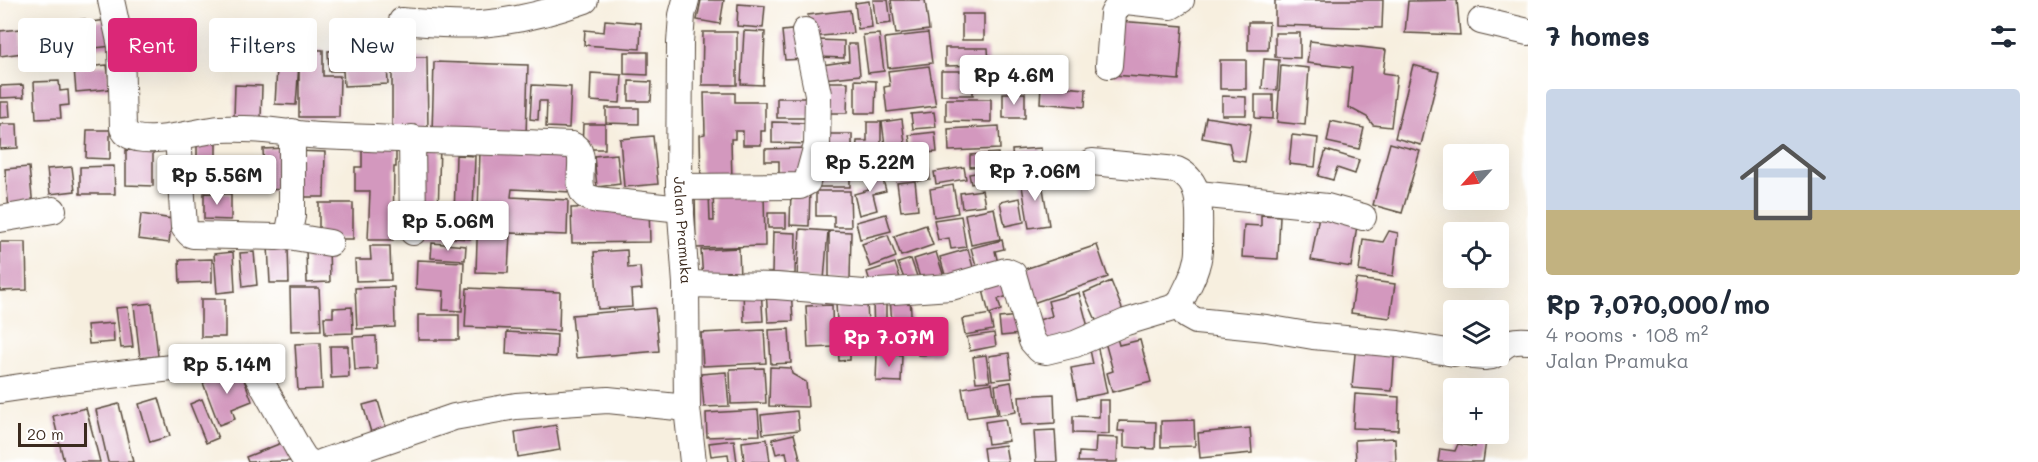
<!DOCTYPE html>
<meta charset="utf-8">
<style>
body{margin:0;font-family:Mali,sans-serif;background:#f6f6f7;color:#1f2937;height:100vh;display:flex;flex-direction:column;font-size:22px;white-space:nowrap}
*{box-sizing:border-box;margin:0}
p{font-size:20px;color:#747a83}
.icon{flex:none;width:33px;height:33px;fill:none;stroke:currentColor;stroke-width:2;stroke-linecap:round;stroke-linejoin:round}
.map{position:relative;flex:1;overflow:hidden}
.side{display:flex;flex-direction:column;background:#fff;width:510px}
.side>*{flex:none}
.hud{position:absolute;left:18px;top:18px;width:570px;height:54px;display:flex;gap:12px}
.needle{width:39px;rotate:243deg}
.buttons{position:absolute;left:1443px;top:144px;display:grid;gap:12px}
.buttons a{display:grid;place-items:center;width:66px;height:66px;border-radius:6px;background:#fff;box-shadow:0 6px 24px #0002;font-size:30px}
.scale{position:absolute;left:18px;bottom:15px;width:69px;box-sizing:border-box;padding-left:6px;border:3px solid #3b2a1e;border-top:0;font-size:16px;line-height:21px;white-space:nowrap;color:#3b2a1e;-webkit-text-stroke:4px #fff;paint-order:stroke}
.price{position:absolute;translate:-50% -51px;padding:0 14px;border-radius:6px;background:#fff;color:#222;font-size:20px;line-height:39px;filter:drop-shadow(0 2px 3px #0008)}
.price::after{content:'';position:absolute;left:50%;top:36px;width:18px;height:14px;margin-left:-9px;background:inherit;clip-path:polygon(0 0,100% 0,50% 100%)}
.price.on{background:#db2777;color:#fff}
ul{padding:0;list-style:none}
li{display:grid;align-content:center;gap:12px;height:318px;padding:0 18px}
li span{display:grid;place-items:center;height:186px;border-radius:6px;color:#555}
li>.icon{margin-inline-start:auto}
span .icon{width:108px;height:108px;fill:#fffc;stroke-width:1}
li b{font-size:26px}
h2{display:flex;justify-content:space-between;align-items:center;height:72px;padding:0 18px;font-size:26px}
.tag{padding:0 21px;border-radius:6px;background:#fff;box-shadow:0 6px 24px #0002;font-size:21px;line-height:54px}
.tag.on{background:#db2777;color:#fff}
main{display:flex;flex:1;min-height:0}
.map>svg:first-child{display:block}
.building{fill:#d398be}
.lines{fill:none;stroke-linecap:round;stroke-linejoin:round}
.minor-casing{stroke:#57483b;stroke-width:28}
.minor{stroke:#fff;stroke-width:26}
.labels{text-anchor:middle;stroke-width:4.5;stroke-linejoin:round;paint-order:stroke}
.street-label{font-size:15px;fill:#3b2a1e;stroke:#fff}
</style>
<main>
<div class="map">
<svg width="1528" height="462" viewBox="0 0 1528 462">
<rect width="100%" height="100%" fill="#fff"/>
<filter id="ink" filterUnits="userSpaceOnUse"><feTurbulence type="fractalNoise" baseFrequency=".0167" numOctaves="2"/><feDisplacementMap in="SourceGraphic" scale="12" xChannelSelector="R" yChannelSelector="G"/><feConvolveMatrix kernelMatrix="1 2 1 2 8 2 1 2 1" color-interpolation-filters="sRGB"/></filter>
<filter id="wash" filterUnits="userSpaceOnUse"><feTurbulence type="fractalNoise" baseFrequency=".008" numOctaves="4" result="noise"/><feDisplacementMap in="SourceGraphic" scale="24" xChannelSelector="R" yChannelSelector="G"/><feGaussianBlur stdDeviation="1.35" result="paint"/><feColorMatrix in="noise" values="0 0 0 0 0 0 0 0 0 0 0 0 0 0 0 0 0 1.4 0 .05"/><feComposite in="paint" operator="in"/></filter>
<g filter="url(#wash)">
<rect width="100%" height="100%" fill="#f7efdf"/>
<g id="blocks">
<path class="building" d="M701,0H724L720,24L697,20Z
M873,0H888L891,23L876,25Z
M891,0H925L929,30L896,34Z
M1275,0H1383L1382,28L1275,25Z
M1457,0L1460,35L1405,33L1408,1Z
M869,1L872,27L858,29L855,3Z
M738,4L765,6L763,28L737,26Z
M850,10L853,33L811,37L808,15Z
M962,14H984V40H962Z
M85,19L88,47L71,48L68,21Z
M108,20L112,46L95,48L91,22Z
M605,20L641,23L640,49L584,45L585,30L604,32Z
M1118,21L1183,26L1179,80L1113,75Z
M1248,22H1269L1268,50H1248Z
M20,29L23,53L0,56V31Z
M801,29L804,59L785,60L782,31Z
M744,31L765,32L763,85L741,84Z
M703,32H737V85H702Z
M928,33L932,63L888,68L885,38Z
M1275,33H1300V58L1275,57Z
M879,34L884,71L868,73L863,35Z
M818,40L844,41V58L818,57Z
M1310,41L1386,50L1383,73L1397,75L1391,127L1373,125L1367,117L1348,107L1352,68L1307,63Z
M848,44H857L860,75L823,79L822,65L849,61Z
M945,48H988L989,65L945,66Z
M278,49L323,50V76H340L339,117H299V63L296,105L275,104Z
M354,49L355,65L387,63L388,84L344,86L343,71H329L328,51Z
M624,52H648V75L624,74Z
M392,57H427L428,131L392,132Z
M1264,59L1279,60L1277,90L1262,89Z
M1220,60H1246V89H1220Z
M434,62L528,65L526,136L432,133Z
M107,65L110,89L76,92L74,68Z
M1281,65L1309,68L1305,125L1277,122Z
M1413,65L1439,72L1421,145L1395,138Z
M929,66L936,106L887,112L884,87L890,86L888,71Z
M941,71H973V95H941Z
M591,73L622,75L620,103L590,101Z
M855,80L876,81L875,113H855Z
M59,81L60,91L68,90L69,105L60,106L61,118L36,119L34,82Z
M629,81L652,82L651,101H629Z
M827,82H848L847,113H826Z
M23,85L24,97L0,98V86Z
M235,85L262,86L261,119L234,117Z
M532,85L571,87L569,128L546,127L547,101H539L538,120L530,119Z
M1041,85L1086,89L1085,107L1040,103Z
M704,93H735V102H765V131H761V145H743V131H735V139H731L732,183H701L700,135L705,134Z
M1003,93H1025V118H1003Z
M1255,95H1273V119L1255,118Z
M1222,96L1246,97V115H1222Z
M777,98H814V118H777Z
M946,99H991V122L946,121Z
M0,102H9L10,117L0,118Z
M606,108H639V124L606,123Z
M934,112L936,127L913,129L911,114Z
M1206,117L1251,124L1245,162L1233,160L1229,143L1202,138Z
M902,119L906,151L886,153L882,122Z
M1331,121L1364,128L1359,149L1327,142Z
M772,122L807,123V144L772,143Z
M867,122H881V153L856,152L857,141H867Z
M0,124H17L18,148L0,149Z
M583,124H605V149H582Z
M999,126L1000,149L949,151L948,129Z
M87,130H110V159L86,158Z
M935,132L937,152L912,154L909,135Z
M823,134H852V155H823Z
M1292,135L1318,138L1315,167L1289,164Z
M653,136L658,184L624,187L620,139Z
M197,140H216V173H197Z
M362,143H396V167H394L393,240H368L370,191H355V167H362Z
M1390,143L1420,151L1402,213L1373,205Z
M421,145H440L438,215L454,216L456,155L475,156L472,239L418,236Z
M286,148L288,189L265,190L263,149Z
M807,148V177H779V161H765V149Z
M1041,148L1043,175L1014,177L1012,150Z
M126,150L153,151V186L126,185Z
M480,150L573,154L571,192L512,189L511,197L568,200L567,235L510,233L508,273L476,272Z
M1326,150L1359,160L1355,174L1337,168L1333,180L1318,176Z
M295,151L325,152L324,197H295Z
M998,153L999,165L970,167V155Z
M617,154L620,184L597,187L594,156Z
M909,156L911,178L888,180L886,159Z
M927,156L930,179L918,181L915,157Z
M235,159L260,160L259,188H235Z
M813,162H850V187H814Z
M114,166L115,194H80V167Z
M29,167L33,207L9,209L5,169Z
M72,167L75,191L50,194L47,169Z
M964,167L966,179L936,184L934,172Z
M880,169L886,191L873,194L877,210L859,215L854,194L869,190L865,173Z
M993,170L994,180L971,184L969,174Z
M1041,176L1049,225L1029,228L1021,180Z
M915,181L918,209L901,211L897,183Z
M953,185L958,213L934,217L930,189Z
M791,190H810L809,226L790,225Z
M982,190L985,205L962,208L960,193Z
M713,191H764L765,246L696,248L695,192H709L710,221H714Z
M816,191H850L851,227H834V216H816Z
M204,193L231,194V220L204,219Z
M1020,198L1024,222L1005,226L1000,202Z
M319,203H353V239H319Z
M649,206L650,242L572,243L571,208Z
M994,208L1000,239L971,245L965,214Z
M1320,210L1357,225L1351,267L1311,260Z
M768,213H786V228H768Z
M141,214L172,219L169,243L138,239Z
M886,214L891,231L860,239L856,222Z
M1261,215L1280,216L1278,259L1242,257L1244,225L1261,226Z
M961,216L966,247L951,249L949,238L938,240L934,220Z
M926,225L933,245L901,256L894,236Z
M800,229L828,231L824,280L797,278Z
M829,231L851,232L850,281H829Z
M1389,231L1398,233L1393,276L1359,271L1363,239L1383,242Z
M773,232L796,233L795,274L772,273Z
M888,235L896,257L870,267L862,244Z
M1002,240L1004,249L995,251L1000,271L979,276L971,248Z
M0,242H26L27,290L0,291Z
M432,243L466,246L465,260L431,258Z
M1097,245L1108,277L1027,305L1016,272Z
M268,246H288L289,283H270Z
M370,246H390L391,280L356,281L355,260H371Z
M329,248L330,282L307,283L306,249Z
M739,248L740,280L703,281L701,250Z
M968,249L976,278L948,286L940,257Z
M627,250L628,268L640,267L642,289L631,290L632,307L598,309L594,252Z
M233,252L235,291L217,293L214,254Z
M254,252L257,285L243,287L240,253Z
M936,252L944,277L922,284L914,259Z
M212,259V282L180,283L179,260Z
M911,259L919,282L907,286L898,263Z
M417,260L464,262L462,311L443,310L444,291L416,289Z
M895,263L901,281L873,291L867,272Z
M1010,275L1015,294L998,299L1001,310L989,314L981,282Z
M1356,279L1395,284L1390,318L1351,313Z
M1111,281L1125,316L1099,327L1084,293Z
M394,287L395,327L357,329L355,288Z
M290,288H319L321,330L291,331Z
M467,288L560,292L559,331L465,327Z
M761,288L763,321L744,322L743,289Z
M791,289L793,321L768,322L766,290Z
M1079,293L1089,331L1038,345L1032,322L1052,316L1048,301Z
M910,296L913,349L894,350L890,298Z
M201,299H225V337H201Z
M873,301H886V334H874Z
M867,302L869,348L850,349V360L839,361L836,303Z
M152,303L158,356L140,358L134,305Z
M832,305L833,347L808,348L806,306Z
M128,307L133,347L121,348L116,308Z
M352,307L353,333L325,334L324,317H333V308Z
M655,308L659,351L576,358L572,315Z
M990,314L993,330L965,335L962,319Z
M418,315H459V340H418Z
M1019,316L1021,334L1001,336L999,318Z
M113,323L114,342L89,344L87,325Z
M789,329L791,363L771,364L769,330Z
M764,330L766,363L703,366L701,333Z
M507,332L557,335L556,357L506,354Z
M994,333L996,346L970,351L967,337Z
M376,336L377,369L355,370L353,337Z
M1117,338L1119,345L1140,340L1151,382L1112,392L1107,373L1113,371L1105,342Z
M938,339L939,354L918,355L917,340Z
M320,343L322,389L298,390L295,344Z
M1356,343L1395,347L1392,391L1352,388Z
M1097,344L1107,393L1077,399L1071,368L1093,364L1089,345Z
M330,346H348L349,377L331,378Z
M1009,353L1012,378L992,380L989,356Z
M877,354L902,355L901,382L876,381Z
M986,355L990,381L976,382L973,357Z
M770,367L791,368L792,374L806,382L808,407L769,406Z
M764,368L766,403L731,404L730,369Z
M240,369L252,401L232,409L235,419L219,425L203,383Z
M726,372L729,406L704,407L701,374Z
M1011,382L1016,412L999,415L995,385Z
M992,383L997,414L967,418L962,388Z
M1054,394L1055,423L1021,425L1019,396Z
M1355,394L1399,397L1398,430L1353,428Z
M1453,395H1454V423L1447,422Z
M159,398L170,436L150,442L139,404Z
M202,399L218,438L206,443L190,404Z
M1099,400H1109V434L1073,433V416L1099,417Z
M378,401L387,432L372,436L363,405Z
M119,404L133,462H108L96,410Z
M86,408L100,462H64L53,416Z
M758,410L760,435L707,437L706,413Z
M797,411L799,430L763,434L761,415Z
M1005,419L1009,441L988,444L985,422Z
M1194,420L1195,446L1161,447V421Z
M1119,421L1156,422L1155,449L1124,447V431H1118Z
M556,425L560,450L518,457L515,432Z
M1250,428L1252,453L1200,458L1198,433Z
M1055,430L1057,462H1036L1034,431Z
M794,434L801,462H788L786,452L776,454L772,439Z
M1096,437L1118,438L1117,462H1078L1079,452L1095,453Z
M1395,438L1396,462H1356L1355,440Z
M767,439L770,462H744L742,442Z
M734,440L737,462H729L728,454L711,456L709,443Z
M1476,440L1486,441L1483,462H1438L1440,449L1455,451L1458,444L1475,447Z
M284,442L292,461L248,462L246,457Z
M1005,445L1008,462H985L983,448Z"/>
</g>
</g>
<g filter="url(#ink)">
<use href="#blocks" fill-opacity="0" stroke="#57483b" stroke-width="1.5"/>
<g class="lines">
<defs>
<g id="minor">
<path d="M111,0L121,46L123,128C131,151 194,132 213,130C223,128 234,129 244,129C270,129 296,135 321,136C405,140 488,141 572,145C590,152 574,181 584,194C587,198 593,199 597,200L681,209"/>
<path id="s1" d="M686,0L682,15L680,43L679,187L686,284L687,408L693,462"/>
<path d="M402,21C428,23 455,26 481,24C517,21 552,12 585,0"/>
<path d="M1481,21L1528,32"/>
<path d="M1109,65L1113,14L1119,4L1126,1L1171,6L1181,0"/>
<path d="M178,137L184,227L190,234L193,235L276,237L288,236L292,216V132"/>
<path d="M412,138L413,232"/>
<path d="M1092,162L1177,170C1203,182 1199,212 1199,236C1199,245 1200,255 1197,263C1194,278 1184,292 1179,306"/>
<path d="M679,187L800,186L807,182L817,145L818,94L805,31"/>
<path d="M1198,194L1327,207L1363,217"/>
<path d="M0,219L53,210"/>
<path d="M288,236L330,243"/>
<path d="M686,284L776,286L864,293L951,287L1006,271L1013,274L1032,341L1040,350L1046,351L1075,344L1126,322L1179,306"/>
<path d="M1179,306L1187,316L1196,321L1266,328L1313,336L1398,344L1454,353"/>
<path d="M1498,351C1508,341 1514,340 1528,341"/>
<path d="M1473,356L1484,357L1492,356"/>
<path d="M0,390L68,380L240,360L248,362L252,366L299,450L304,458L309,462"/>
<path d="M323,462L454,417L516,406L608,400L687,408"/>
</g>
</defs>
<use href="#minor" class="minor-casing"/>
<use href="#minor" class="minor"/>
</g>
</g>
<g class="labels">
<g class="street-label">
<text dy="5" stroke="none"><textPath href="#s1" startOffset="231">Jalan Pramuka</textPath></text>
</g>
</g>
</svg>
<div class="buttons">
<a><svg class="needle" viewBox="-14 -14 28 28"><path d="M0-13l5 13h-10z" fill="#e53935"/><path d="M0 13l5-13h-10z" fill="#747a83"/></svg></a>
<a><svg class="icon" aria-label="locate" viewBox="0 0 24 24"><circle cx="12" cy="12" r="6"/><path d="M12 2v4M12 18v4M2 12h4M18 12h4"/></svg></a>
<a><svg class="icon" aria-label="layers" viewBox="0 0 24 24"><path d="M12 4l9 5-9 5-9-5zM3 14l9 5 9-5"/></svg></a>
<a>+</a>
</div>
<div class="scale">20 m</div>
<b class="price" style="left:1014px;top:106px">Rp 4.6M</b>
<b class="price" style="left:870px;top:193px">Rp 5.22M</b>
<b class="price" style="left:1035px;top:202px">Rp 7.06M</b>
<b class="price" style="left:217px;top:206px">Rp 5.56M</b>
<b class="price" style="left:448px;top:252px">Rp 5.06M</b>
<b class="price on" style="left:889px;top:368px">Rp 7.07M</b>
<b class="price" style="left:227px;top:395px">Rp 5.14M</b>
<div class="hud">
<a class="tag">Buy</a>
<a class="tag on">Rent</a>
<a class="tag">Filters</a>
<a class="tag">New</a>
</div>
</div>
<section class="side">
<h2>7 homes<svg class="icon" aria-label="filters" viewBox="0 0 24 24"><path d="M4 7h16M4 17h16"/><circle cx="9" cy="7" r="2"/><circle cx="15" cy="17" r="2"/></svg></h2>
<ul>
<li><span style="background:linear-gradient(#c9d6e8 65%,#c2b280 0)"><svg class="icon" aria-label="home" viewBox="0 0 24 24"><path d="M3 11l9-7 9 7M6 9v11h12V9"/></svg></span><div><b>Rp 7,070,000/mo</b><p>4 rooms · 108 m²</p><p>Jalan Pramuka</p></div></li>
</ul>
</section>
</main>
